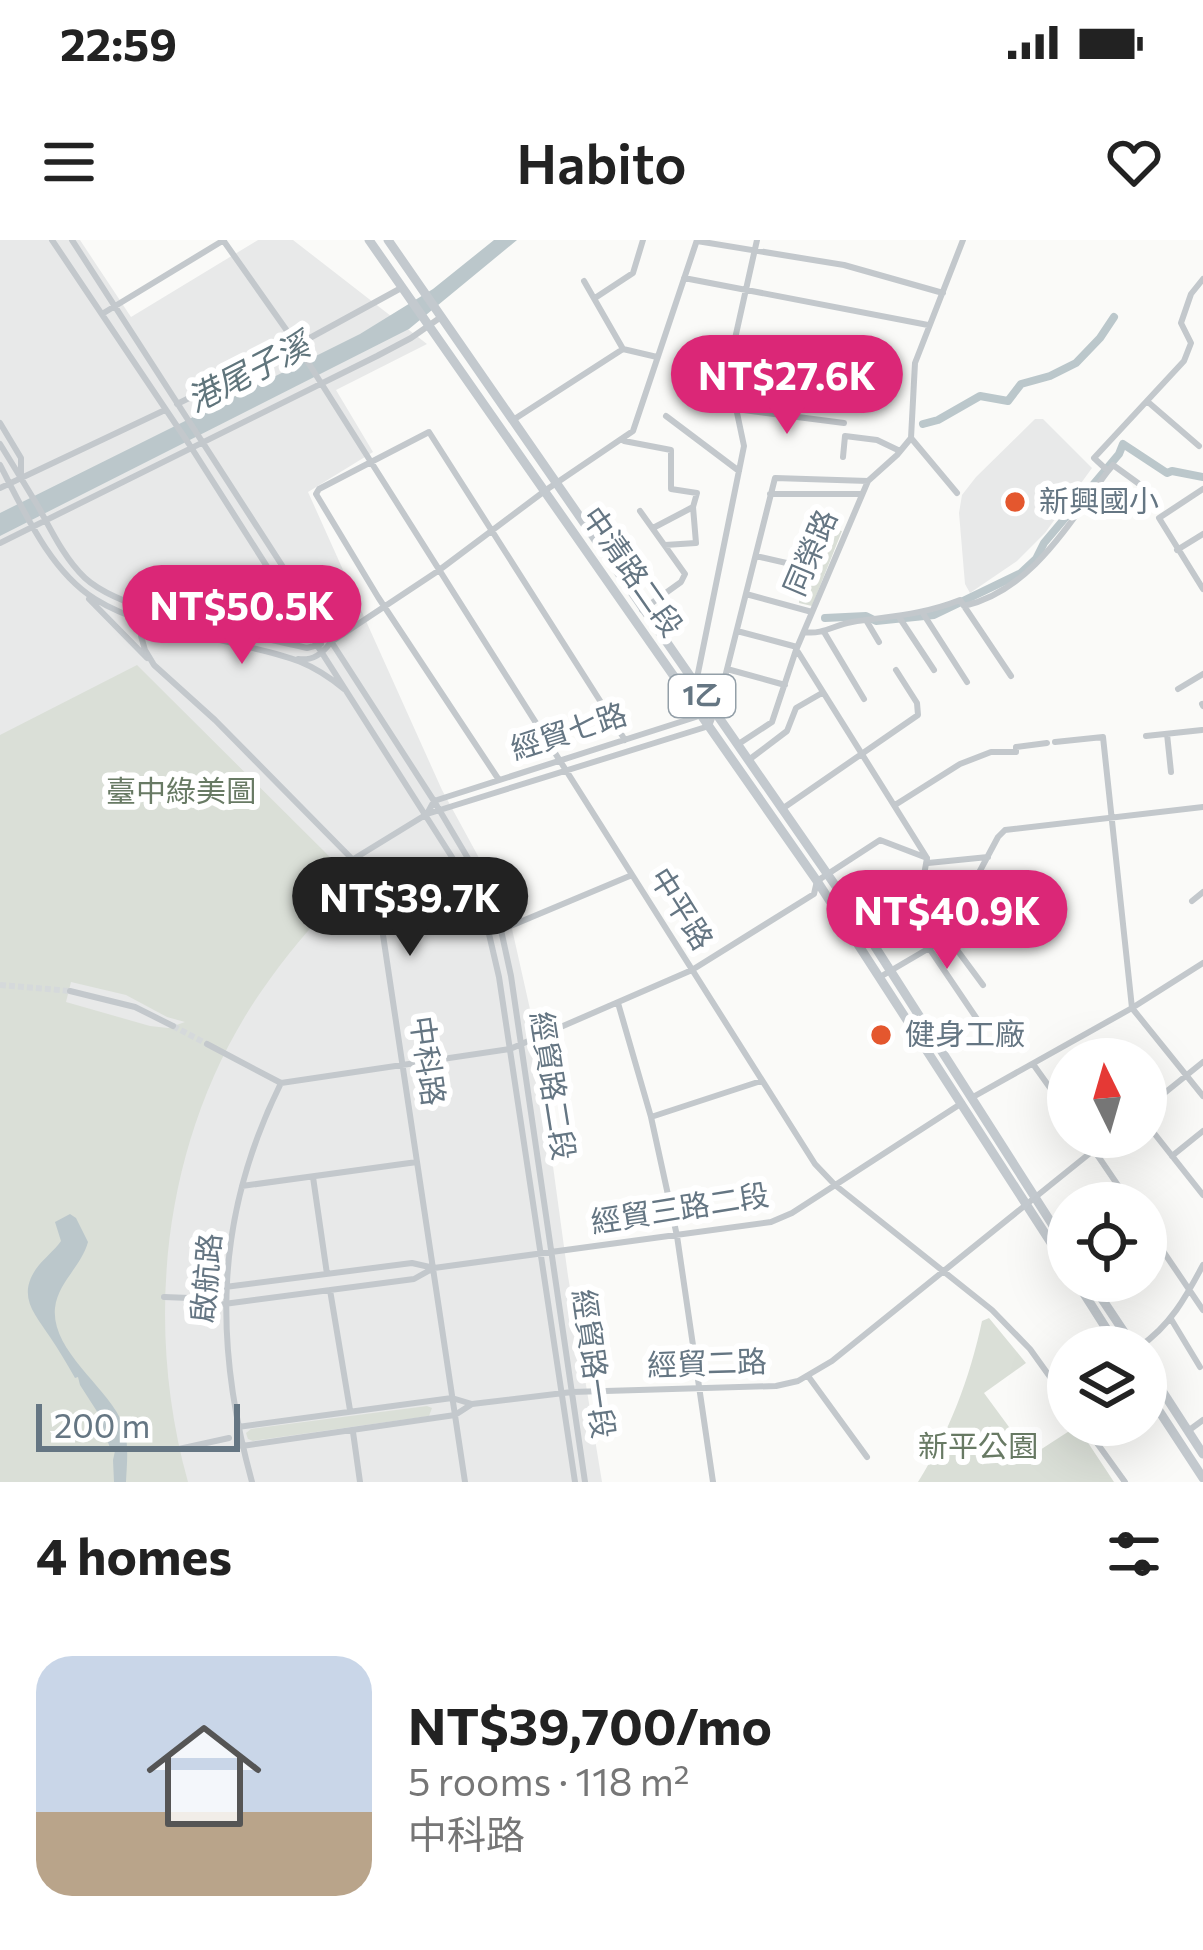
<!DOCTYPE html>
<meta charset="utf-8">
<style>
body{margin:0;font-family:Commissioner,"Noto Sans TC",sans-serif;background:#f2f2f2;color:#222;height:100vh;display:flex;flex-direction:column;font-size:45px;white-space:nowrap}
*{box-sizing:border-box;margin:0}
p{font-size:39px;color:#767676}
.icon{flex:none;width:66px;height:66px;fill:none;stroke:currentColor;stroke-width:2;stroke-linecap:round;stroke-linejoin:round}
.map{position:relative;height:1242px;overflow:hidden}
.sheet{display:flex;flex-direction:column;background:#fff;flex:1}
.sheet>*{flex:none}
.needle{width:78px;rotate:355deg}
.tools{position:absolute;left:1047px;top:798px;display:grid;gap:24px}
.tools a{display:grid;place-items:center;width:120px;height:120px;border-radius:50%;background:#fff;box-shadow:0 12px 48px #0002;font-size:60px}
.scale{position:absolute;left:36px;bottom:30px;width:204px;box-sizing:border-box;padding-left:12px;border:6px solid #657683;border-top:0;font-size:33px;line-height:42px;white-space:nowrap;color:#657683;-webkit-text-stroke:9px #fff;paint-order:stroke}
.price{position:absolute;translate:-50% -102px;padding:0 27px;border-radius:42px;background:#db2777;color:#fff;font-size:39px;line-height:78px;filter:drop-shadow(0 3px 6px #0008)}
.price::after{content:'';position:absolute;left:50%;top:72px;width:36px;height:27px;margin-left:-18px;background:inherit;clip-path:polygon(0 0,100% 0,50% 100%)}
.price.active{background:#222;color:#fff}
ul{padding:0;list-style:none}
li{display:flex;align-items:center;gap:36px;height:300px;padding:0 36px}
li span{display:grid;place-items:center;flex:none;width:336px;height:240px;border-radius:36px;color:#555}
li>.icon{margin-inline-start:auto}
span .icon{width:144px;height:144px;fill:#fffc;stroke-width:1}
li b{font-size:51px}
h2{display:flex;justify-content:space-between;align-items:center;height:144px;padding:0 36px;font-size:51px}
.status{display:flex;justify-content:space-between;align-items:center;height:84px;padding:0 60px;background:#fff;direction:ltr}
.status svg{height:33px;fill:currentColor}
header{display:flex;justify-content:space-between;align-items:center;height:156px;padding:0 36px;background:#fff;font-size:54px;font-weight:600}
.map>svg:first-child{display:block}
.built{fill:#e8e9e9}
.green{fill:#dadfd7;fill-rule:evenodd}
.water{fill:#bbc7cb}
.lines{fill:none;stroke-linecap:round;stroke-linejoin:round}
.canal{stroke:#bbc7cb;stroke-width:8}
.minor-tunnel{stroke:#d5d9db;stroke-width:6;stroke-dasharray:6 3;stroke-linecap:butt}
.minor{stroke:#c3c8cc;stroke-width:6}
.major{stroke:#c3c9ce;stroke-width:9}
.poi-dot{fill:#e4572e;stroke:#fff;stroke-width:4.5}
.labels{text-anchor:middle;stroke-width:12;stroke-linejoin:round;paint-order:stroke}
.shield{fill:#fff;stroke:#939fa8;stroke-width:3}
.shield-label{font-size:27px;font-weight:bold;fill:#657683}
.poi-label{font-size:30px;fill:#657683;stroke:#fff;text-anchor:start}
.street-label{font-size:30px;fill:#657683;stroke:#fff}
.park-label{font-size:30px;fill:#687a64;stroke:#fff}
.water-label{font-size:33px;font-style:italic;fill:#60757c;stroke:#fff}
</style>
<div class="status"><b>22:59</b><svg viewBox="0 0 49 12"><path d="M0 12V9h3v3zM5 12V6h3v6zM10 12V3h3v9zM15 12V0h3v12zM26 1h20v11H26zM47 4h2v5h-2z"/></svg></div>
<header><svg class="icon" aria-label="menu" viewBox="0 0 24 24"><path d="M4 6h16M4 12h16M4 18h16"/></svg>Habito<svg class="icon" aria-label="heart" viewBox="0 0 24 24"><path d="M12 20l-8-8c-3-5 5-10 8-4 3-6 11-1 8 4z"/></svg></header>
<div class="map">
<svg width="1203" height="1242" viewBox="0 0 1203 1242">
<rect width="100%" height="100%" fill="#fafaf8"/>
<path class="built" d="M0,0H80L131,77L258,0H293L427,104L336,150L373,212L308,252L442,550L508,671L534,787L568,1036L602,1242H0Z
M1035,179H1043L1092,228L1045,293L1017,321L970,353L965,344L959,273L962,255L976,237Z"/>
<path class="green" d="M829,288L842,291L812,366L799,363C801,333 809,311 829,288Z
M137,425L354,641C324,672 295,704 270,739C165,882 141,1074 188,1242H0V495ZM71,742L126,755L167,777L185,782L168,788L150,786L66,762Z
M989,1078L1026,1123L984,1153L1023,1206L1040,1210L1077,1186L1114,1242H918C949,1193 970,1138 982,1081Z
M427,1166L432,1168L429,1176L253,1201L248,1199L246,1193L251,1189Z"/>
<path class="water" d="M494,0H517L409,89L0,296V273L360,94L433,49Z
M70,974L76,978L88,1002C81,1027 58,1042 55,1068C51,1109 102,1143 120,1178C130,1196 127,1221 126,1242H114L113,1220L115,1211L110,1208L98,1173L80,1145L78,1137L75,1138C67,1124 59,1110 50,1097C35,1074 17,1057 36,1029C43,1019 54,1011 61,1001L55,982Z"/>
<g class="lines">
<path class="canal" d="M923,184L938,180L980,156L1008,161L1021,144L1050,136L1076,123L1100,98L1114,77
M825,378L866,376L876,381L934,375L1021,333L1036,319L1044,303L1119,214L1123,204L1167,233L1172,231L1203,237"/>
<path class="minor-tunnel" d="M0,745L70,751
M173,786L207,804"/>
<path class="minor" d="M52,0L189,204L471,647L489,694L499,737L575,1242
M72,0L434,561L482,642L501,690L511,736L585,1242
M223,0L297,105L815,924L835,945L992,1070L1030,1109L1068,1162
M697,1L844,25L943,53
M684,38L928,85
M584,41L623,109
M595,58L633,33L643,0
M102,74L224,0
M1148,162L1199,206
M177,164L297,105L403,47
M736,169L844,183
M666,176L739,231
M513,180L623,109L657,117
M0,183L21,218V234
M911,198L957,253
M624,201L671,210V249L697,253L693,267L653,288
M0,204C13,225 26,246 39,268C52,292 65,319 85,338C125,375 250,394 307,408L321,404
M843,217L845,196L877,200L900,211
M0,225C24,271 50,331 95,359C138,386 196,393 244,406C286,416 309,420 344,449
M1108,231L1113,225L1153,254
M0,248L165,170
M1203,249L1159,278L1203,349
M770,254H862
M640,271L685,334L681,342L642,370
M0,303L377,116L411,98L441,77
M665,305L696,303L693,267
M1177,310L1203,294
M756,316L804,327
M746,354L812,372
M89,359L147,418
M964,366C1032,350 1068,284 1108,231L1094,218L1184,121L1191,103L1181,83L1191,54L1203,39
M147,369L141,396L145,410L154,425L215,480L361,628L372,641L377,655L465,1242
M924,375L967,442
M899,377L934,430
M866,380L879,402
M737,391L797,407
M804,392C823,395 834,385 852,382C891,376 922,375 960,360L1011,436
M824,392L864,459
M798,412L927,618L924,635L969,649
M298,419C313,421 322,414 331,402L438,331L546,250L633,191L697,0
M727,429L785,445
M1178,449L1203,434
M687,456L694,445L698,433L744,206L728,130L757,0
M1202,464L1203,466
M1167,494L1171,532
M1146,496L1202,490
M1055,502L1103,497L1132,768L1203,856
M737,505L772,482L796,410L868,241L897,215L911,198L915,123L963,0
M750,519L787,491L796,468L822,453
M499,540L378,357L316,254L319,249L429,192L625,500
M895,565L960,524L991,512H1016V507L1047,503
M782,569L918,475L917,463L896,430
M427,574L434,561L702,475L714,474
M352,620L427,574L709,486L719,461L775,238L868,241
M928,623L988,617
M911,660L943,700
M1192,661L1203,652
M903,676L924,635
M501,690L632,635
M946,695L983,745
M929,708L977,779
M880,737L943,700L998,597L1005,590L1203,567
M70,751L135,767L173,786
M618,763L651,877L677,996L713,1242
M207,804L281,843L510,809L692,730L814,654L817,641L880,600L927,618
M1033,824L1068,873
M973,857L1132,768L1203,723
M1146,868L1203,822
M651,877L761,841
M1146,883L1203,955
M1085,897L1130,963
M1172,916L1203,891
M313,937L327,1034
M242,946L417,922
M1146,986L1203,1070
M225,1047L412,1023L434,1028L771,982L792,973L962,863
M330,1050L350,1170
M164,1057L215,1059
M224,1064L414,1039L432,1029
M1171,1079L1200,1127
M1139,1107C1170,1086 1186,1057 1203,1025
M808,1136L867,1217
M1084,1185L1125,1242
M238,1187L452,1158L472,1164
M1188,1191L1203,1180
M353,1192L360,1242
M242,1206L455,1175L472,1164L572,1152L776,1146L798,1141L832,1121L1110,897
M179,1209L229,1198
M252,1242C213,1101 215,976 281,843"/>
<path class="major" d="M369,0L817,641L1068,1029
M388,0L844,658L1068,1009
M1076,1041L1118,1107
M1090,1041L1134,1107
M1146,1126L1203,1214
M1146,1151L1203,1238"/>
</g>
<g class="poi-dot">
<circle cx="1015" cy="262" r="12"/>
<circle cx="881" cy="795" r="12"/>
</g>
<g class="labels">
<rect class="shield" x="669" y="435" width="66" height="42" rx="9"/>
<g class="shield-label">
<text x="702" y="465">1乙</text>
</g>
<g class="poi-label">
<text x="1039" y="272">新興國小</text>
<text x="905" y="805">健身工廠</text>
</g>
<g class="street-label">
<text transform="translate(811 313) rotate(-67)" y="10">同榮路</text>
<text transform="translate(632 332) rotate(55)" y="10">中清路二段</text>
<text transform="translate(569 492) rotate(-18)" y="10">經貿七路</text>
<text transform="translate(681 669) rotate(58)" y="10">中平路</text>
<text transform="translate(427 821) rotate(82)" y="10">中科路</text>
<text transform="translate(552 846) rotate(81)" y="10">經貿路二段</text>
<text transform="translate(680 969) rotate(-9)" y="10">經貿三路二段</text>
<text transform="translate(207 1038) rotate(-85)" y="10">啟航路</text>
<text transform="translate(593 1124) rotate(82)" y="10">經貿路一段</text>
<text transform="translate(707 1124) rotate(-2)" y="10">經貿二路</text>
</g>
<g class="park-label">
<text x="181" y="562">臺中綠美圖</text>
<text x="978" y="1217">新平公園</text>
</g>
<g class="water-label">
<text transform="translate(248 132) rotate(-27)" y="12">港尾子溪</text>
</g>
</g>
</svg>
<div class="tools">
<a><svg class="needle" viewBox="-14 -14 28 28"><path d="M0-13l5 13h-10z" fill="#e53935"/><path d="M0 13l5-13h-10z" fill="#767676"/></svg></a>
<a><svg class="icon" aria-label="locate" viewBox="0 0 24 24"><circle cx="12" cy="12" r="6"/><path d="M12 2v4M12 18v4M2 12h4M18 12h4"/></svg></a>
<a><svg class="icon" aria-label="layers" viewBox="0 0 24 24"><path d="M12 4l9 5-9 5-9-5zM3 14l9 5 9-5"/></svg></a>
</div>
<div class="scale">200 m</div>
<b class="price" style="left:787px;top:197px">NT$27.6K</b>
<b class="price" style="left:242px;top:427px">NT$50.5K</b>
<b class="price active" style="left:410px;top:719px">NT$39.7K</b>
<b class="price" style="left:947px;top:732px">NT$40.9K</b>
</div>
<section class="sheet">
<h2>4 homes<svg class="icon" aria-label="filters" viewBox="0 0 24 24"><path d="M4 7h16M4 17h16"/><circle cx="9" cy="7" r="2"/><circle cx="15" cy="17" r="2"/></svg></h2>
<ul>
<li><span style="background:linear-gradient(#c9d6e8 65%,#b9a48a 0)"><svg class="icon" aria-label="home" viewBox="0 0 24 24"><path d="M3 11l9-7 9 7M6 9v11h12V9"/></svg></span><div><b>NT$39,700/mo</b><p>5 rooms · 118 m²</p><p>中科路</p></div></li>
</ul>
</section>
